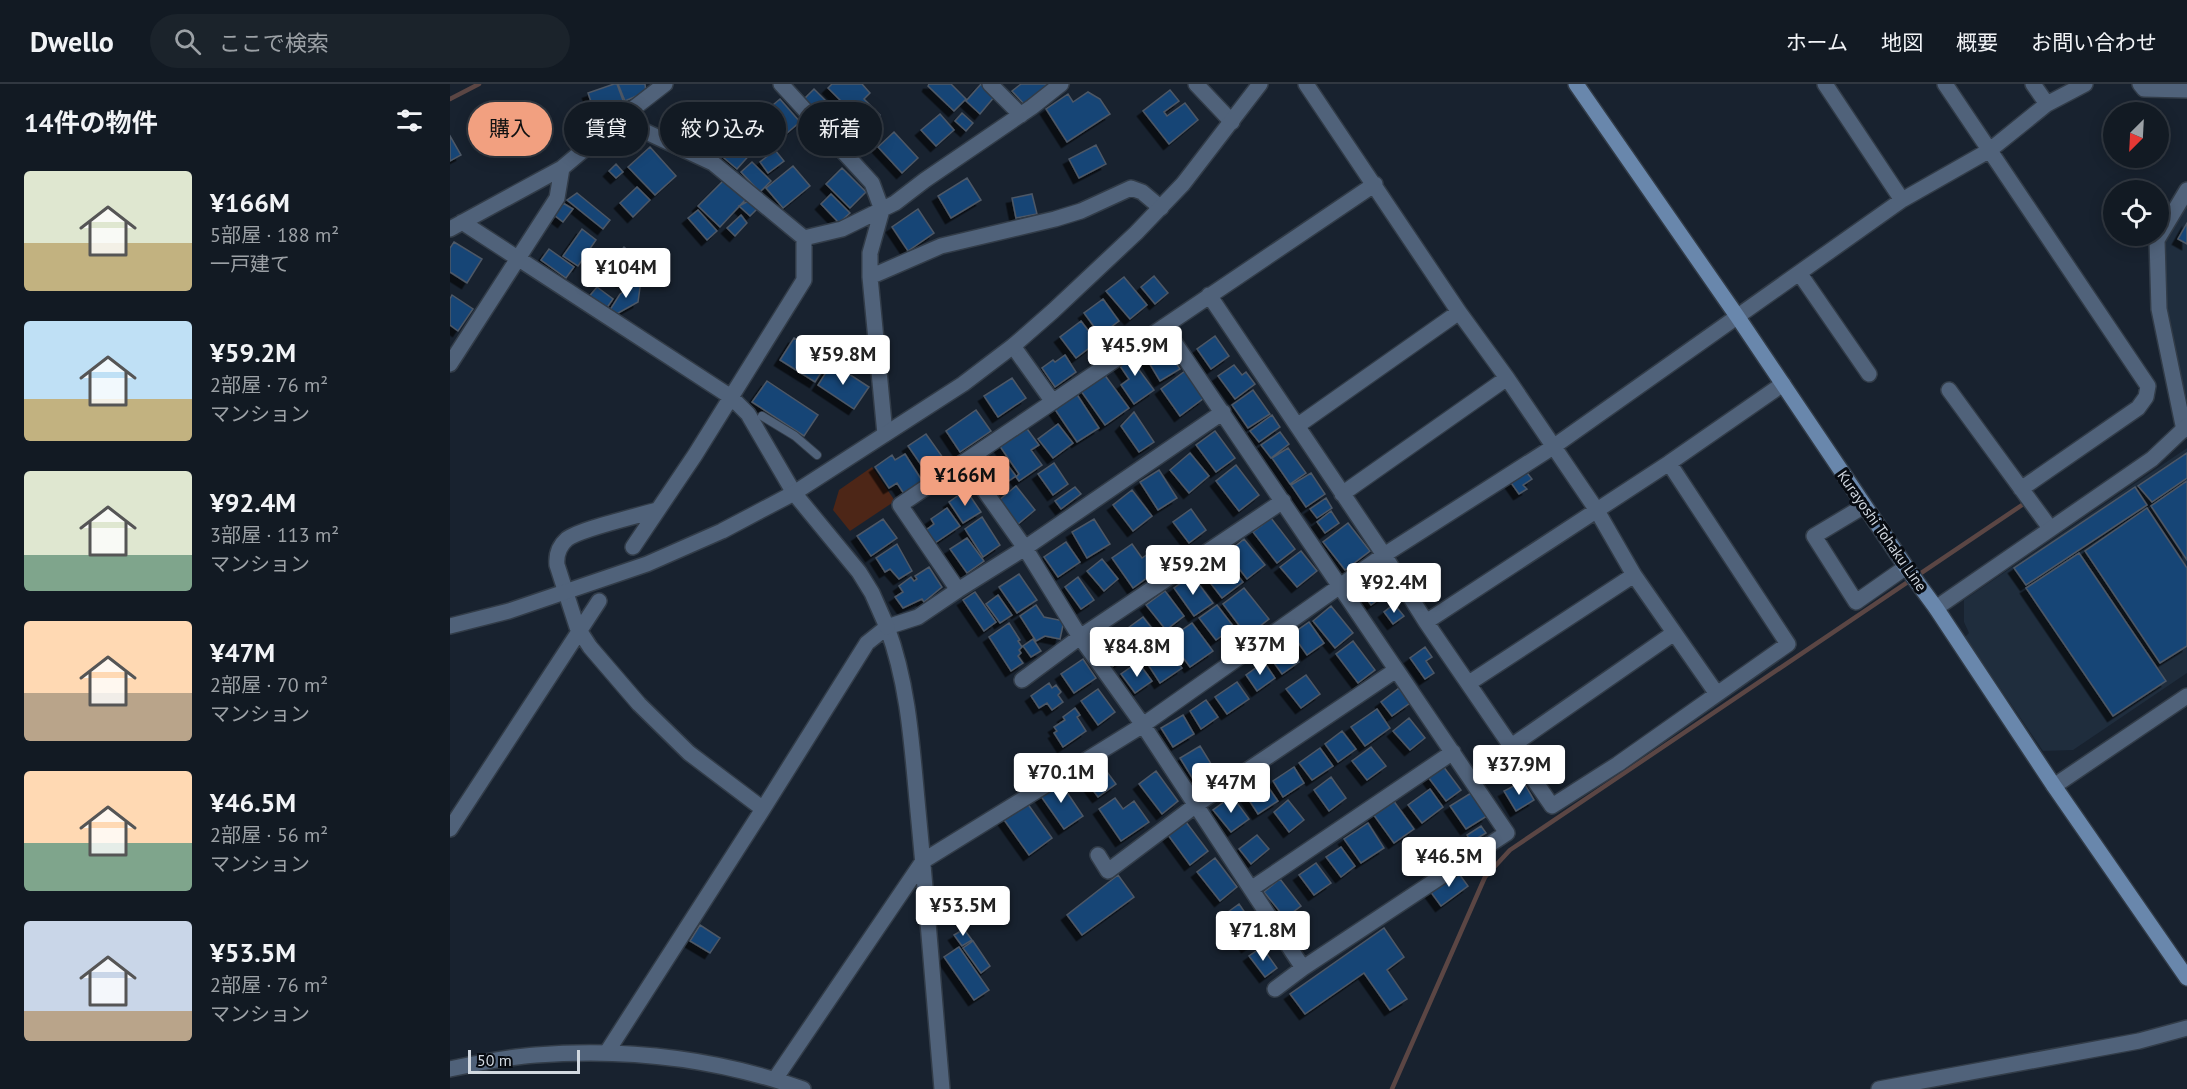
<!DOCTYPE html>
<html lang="ja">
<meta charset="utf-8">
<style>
body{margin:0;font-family:"PT Sans","Noto Sans JP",sans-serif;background:#1b232b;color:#f1f3f6;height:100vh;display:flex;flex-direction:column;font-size:22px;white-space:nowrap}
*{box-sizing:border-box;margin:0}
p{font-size:20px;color:#9ca1a6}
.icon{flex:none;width:33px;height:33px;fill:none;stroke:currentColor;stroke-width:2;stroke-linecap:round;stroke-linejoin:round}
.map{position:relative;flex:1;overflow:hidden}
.details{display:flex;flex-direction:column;background:#121a23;width:450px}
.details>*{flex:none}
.guide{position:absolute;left:18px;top:18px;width:570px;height:54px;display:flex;gap:12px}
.needle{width:39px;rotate:204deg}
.fabs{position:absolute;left:1653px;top:18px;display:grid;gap:12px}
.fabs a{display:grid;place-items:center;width:66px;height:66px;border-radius:50%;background:#121a23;box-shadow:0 3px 15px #0003,0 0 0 2px #313841;font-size:30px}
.scale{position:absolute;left:18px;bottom:15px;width:112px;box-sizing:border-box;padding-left:6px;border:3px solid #d2d9e1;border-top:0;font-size:16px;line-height:21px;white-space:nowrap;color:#d2d9e1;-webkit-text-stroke:4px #070b11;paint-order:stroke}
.price{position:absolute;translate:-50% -51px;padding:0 14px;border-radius:6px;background:#fff;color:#222;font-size:20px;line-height:39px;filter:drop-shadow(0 2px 3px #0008)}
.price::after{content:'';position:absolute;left:50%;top:36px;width:18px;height:14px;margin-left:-9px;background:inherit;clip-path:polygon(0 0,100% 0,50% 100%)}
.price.current{background:#f2a080;color:#111}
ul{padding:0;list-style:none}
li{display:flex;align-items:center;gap:18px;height:150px;padding:0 24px}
li span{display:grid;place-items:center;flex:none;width:168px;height:120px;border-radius:6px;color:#555}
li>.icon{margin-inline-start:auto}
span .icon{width:72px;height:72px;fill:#fffc;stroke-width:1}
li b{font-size:26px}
h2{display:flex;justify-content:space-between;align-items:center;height:72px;padding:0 24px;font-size:26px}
.tag{padding:0 21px;border-radius:27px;background:#121a23;box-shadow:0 3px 15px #0003,0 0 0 2px #313841;font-size:21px;line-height:54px}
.tag.current{background:#f2a080;color:#111}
header{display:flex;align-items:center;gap:36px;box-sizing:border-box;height:84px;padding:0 30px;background:#121a23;border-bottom:2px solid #313841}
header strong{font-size:28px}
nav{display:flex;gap:33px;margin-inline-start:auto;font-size:21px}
.search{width:420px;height:54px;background:#1b232b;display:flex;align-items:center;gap:15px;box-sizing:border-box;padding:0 21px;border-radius:33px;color:#9ca1a6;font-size:22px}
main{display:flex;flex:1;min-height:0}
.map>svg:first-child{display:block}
.built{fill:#1f2d3d}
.green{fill:#4d2617}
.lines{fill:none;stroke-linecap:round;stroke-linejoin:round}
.stream{stroke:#5b4644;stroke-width:4.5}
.building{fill:#194476;stroke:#4d5866;stroke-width:1.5;filter:url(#shadow)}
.service-casing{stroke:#323c48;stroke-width:10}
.minor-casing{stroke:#323c48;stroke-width:18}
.tertiary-casing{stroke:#323c48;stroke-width:18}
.secondary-casing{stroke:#323c48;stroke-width:18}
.service{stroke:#50627a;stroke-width:8}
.minor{stroke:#50627a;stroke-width:15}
.tertiary{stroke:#50627a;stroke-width:15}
.secondary{stroke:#6987ac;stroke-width:15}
.labels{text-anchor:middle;stroke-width:6;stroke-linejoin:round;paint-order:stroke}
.street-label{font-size:15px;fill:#d2d9e1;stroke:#070b11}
</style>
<header>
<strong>Dwello</strong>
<div class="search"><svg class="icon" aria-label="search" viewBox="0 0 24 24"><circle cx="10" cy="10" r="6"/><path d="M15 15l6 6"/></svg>ここで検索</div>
<nav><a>ホーム</a><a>地図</a><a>概要</a><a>お問い合わせ</a></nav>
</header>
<main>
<section class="details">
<h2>14件の物件<svg class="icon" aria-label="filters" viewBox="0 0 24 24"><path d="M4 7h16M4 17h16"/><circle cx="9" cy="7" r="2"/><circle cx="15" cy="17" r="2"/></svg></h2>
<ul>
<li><span style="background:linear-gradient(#dfe7d0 60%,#c2b280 0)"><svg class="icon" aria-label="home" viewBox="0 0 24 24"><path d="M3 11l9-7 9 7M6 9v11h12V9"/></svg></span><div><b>¥166M</b><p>5部屋 · 188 m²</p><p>一戸建て</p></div></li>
<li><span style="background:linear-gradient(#bfe0f5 65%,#c2b280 0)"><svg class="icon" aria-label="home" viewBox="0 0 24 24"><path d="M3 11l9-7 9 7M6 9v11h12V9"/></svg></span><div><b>¥59.2M</b><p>2部屋 · 76 m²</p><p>マンション</p></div></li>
<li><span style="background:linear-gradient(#dfe7d0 70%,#7fa58c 0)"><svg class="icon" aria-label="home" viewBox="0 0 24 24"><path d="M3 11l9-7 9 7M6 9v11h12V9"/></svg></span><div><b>¥92.4M</b><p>3部屋 · 113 m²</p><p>マンション</p></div></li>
<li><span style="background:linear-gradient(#ffd9b3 60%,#b9a48a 0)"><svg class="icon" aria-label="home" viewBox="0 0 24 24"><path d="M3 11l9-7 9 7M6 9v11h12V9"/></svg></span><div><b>¥47M</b><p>2部屋 · 70 m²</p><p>マンション</p></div></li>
<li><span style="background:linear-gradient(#ffd9b3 60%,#7fa58c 0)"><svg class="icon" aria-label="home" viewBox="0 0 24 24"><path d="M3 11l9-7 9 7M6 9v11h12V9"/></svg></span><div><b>¥46.5M</b><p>2部屋 · 56 m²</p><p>マンション</p></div></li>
<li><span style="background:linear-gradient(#c9d6e8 75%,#b9a48a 0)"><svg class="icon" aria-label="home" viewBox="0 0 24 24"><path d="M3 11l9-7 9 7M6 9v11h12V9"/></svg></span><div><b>¥53.5M</b><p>2部屋 · 76 m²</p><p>マンション</p></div></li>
</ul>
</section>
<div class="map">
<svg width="1737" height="1005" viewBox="0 0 1737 1005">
<defs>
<filter id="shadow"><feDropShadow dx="-5.5" dy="5.5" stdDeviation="0" flood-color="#0009"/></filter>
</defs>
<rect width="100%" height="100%" fill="#18222f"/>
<path class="built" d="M1737,113V315L1718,241L1710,155Z
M1737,364V589L1623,666L1593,667L1515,553L1519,549L1514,538V516Z"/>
<path class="green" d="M422,383L445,417L400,447L383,426L389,406Z"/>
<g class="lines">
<path class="stream" d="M0,15L29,0
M942,1005L1035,793L1060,766L1572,421"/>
</g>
<path class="building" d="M164,0H167L174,19L145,29L138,9Z
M168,0H195L196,8L175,17Z
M382,0H412L420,9L414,15L430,31L417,43L378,4Z
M479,0H501L516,15L504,27L478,2Z
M531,0L545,12L530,30L516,17Z
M571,0H596L597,1L574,20L562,7Z
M364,5L385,26L373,39L351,18Z
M720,6L729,17L714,28L717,32L735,19L748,36L719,60L693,27Z
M638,8L650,15L660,30L617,58L596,25L618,10L623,18Z
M330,15L350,38L323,61L303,38Z
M396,27L415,48L403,59L383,39Z
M512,29L523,39L516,47L505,37Z
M490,30L504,46L486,62L471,46Z
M264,38L277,48L258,70L245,59Z
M303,41L309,48L298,58L292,51Z
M444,48L468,74L452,89L428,63Z
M0,52L11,71L0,77Z
M274,57L280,62L270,74L264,69Z
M289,57L302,68L287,85L274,74Z
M646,61L656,80L629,94L619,75Z
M200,63L226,92L205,111L178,83Z
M325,66L334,77L318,89L310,78Z
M302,78L321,97L310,108L291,88Z
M166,80L173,88L166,94L159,87Z
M343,82L360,102L333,124L316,104Z
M392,84L416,108L400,124L376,100Z
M517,94L531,116L501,134L488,112Z
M275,95L296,115L270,143L248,122Z
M187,103L200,116L183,133L170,119Z
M127,109L160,136L153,145L117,116Z
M381,110L400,129L389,139L371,120Z
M582,110L587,130L566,134L562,114Z
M300,116L308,124L300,132L289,122Z
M113,119L123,125L113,138L104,131Z
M468,125L484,149L458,167L442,143Z
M248,126L267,147L257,156L238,134Z
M291,131L297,139L285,152L277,144Z
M1737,139V160L1728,155Z
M132,145L146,156L128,182L113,172Z
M4,158L32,175L17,199L0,188V164Z
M174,163L190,176L172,198L156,185Z
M99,165L124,183L116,194L91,176Z
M704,192L718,209L705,220L691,203Z
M674,193L697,221L680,235L656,207Z
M191,196L188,218L163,232L158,229L170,210Z
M147,203L163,215L154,228L137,215Z
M2,211L23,225L8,247L0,241V215Z
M653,215L669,237L650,251L634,229Z
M631,237L647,258L626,274L610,253Z
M765,252L779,272L761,285L747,265Z
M344,254L379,276L365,298L330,276Z
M711,255L730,285L710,297L692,267Z
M688,264L695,274L687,283L704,306L684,320L671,301L679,295L668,279Z
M615,271L626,288L605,303L592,284L603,276L605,278Z
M382,279L419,303L404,325L368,301Z
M784,281L792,291L796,288L805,300L785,315L768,292Z
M735,287L754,314L730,332L711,305Z
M654,290L679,324L655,341L631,307Z
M562,294L576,314L548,333L534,312Z
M317,297L368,331L354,352L302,318Z
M803,306L820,330L798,344L782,321Z
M626,309L649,344L627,358L604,324Z
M526,326L541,347L510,368L496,347Z
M684,328L704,358L689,368L671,342Z
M822,331L830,343L809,358L800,347Z
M608,340L623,359L603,374L588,355Z
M575,342L589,361L581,366L592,381L569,397L566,393L569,390L549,361Z
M765,347L785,374L766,388L746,361Z
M830,348L839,360L821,374L811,361Z
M476,350L496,378L478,391L458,362Z
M838,364L856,389L840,400L822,374Z
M740,369L759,392L739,409L720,386Z
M1737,369V394L1702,418L1688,402Z
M455,370L473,398L454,410L447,399L439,404L425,383L442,371L445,376Z
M553,375L566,392L545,406L533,389Z
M604,379L618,400L603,411L588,390Z
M786,381L809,411L789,427L766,397Z
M1074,385L1082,395L1073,401L1077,405L1069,410L1059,396Z
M709,386L727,414L708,426L690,398Z
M861,389L875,410L856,423L841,401Z
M1737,397V476L1701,422Z
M566,402L585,426L567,441L548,417Z
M625,403L631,410L611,425L605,417Z
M1685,403L1697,421L1576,501L1564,484Z
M516,406L531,428L513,439L499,418Z
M682,406L702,432L683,447L663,421Z
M876,414L882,424L867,434L860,425Z
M497,424L510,442L485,459L476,446L484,440L481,435Z
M1697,424L1737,484V562L1710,579L1635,467Z
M741,425L756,446L739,459L723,438Z
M881,427L889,439L875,449L867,438Z
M532,433L550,461L533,473L515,445Z
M821,434L845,465L827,479L803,448Z
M433,435L447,454L421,472L407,452Z
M644,435L660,460L637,474L622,448Z
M898,439L920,467L895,486L873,458Z
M517,454L534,477L517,489L500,465Z
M794,455L815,481L797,495L777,469Z
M616,458L630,478L608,493L594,473Z
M447,460L462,487L449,495L440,485L435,488L426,474Z
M682,460L692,474L701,468L712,483L683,504L662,474Z
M769,467L793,498L772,514L748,483Z
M851,467L867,487L847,503L830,483Z
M1629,469L1716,597L1663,632L1576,504Z
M652,475L668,495L654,507L637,487Z
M479,483L492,503L474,518L472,515L453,524L445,513L453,508L449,502L461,493L464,497L467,495L465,492Z
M924,487L939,508L921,521L906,500Z
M569,490L587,516L567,529L549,503Z
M742,491L763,519L744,532L724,504Z
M628,493L644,516L631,525L615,503Z
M794,504L819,535L797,552L773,520Z
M715,507L734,532L716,546L696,521Z
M525,508L546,538L534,547L513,516Z
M548,511L562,531L550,539L536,520Z
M944,520L954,532L943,540L934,528Z
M586,521L594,533L614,537L610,555L595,552L586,557L570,532Z
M767,521L784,543L766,556L749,534Z
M881,522L903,549L885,564L863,537Z
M693,533L709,553L690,567L674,547Z
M859,538L874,559L857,571L842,550Z
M559,539L570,556L568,557L572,563L569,566L571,569L568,572L573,579L561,587L539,553Z
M742,539L763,567L740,583L719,555Z
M664,548L680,571L663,582L647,558Z
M583,555L591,567L581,573L573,562Z
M834,556L849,578L832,590L817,569Z
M903,557L925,586L908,599L886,570Z
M975,563L982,573L976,577L984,589L975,595L960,574Z
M718,564L732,584L710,599L697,579Z
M633,575L646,594L624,609L611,590Z
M688,578L702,597L685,609L671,590Z
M814,578L825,594L807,607L796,591Z
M856,591L870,610L851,624L836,605Z
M787,598L799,615L777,630L765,613Z
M599,599L602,604L606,601L611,608L608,611L613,618L602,626L597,619L589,624L581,612Z
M949,604L960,619L942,632L931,618Z
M648,605L665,628L648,641L631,617Z
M756,616L768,633L751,645L740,627Z
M625,624L630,631L627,633L636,647L613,663L604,649L607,647L604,643L615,636L613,633Z
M927,625L940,644L915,662L901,643Z
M733,631L744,650L723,663L711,644Z
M959,634L975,654L960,666L943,647Z
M892,647L906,665L888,678L875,660Z
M750,662L763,683L743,695L730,674Z
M921,663L936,682L917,696L902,677Z
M870,664L883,682L862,696L849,679Z
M646,673L666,700L648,713L628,686Z
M993,682L1011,706L996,717L978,693Z
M844,683L854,699L833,713L823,697Z
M706,687L728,717L712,730L689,700Z
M881,693L896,714L879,727L864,706Z
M608,695L633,732L614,745L588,708Z
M1073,697L1084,716L1066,727L1054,707Z
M816,700L828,717L808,730L797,713Z
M980,705L993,723L972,739L958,721Z
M1021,709L1037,732L1016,745L1000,722Z
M782,712L799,735L781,748L763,726Z
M665,714L673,725L684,717L699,738L671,757L649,725Z
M575,716L602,754L579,771L552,733Z
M838,716L854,736L839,748L824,728Z
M943,716L964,745L944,759L923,730Z
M736,738L758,767L740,781L718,751Z
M918,739L934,764L911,779L894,755Z
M1031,742L1036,749L1021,758L1017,751Z
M807,751L819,765L801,780L789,765Z
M891,763L905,782L891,793L876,773Z
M765,774L787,803L770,817L747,788Z
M866,779L881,799L864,811L849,791Z
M1007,787L1018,802L991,822L980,807Z
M668,791L684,813L632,851L617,831Z
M830,795L851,822L835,834L814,808Z
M789,820L812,853L797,863L774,831Z
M250,841L270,854L260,869L240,857Z
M934,844L954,873L937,886L957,915L940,926L914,889L855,930L840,910Z
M514,845L522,856L512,862L504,851Z
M523,857L540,882L531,889L513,864Z
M509,863L539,906L524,916L494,873Z
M812,863L827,884L815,893L799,872Z"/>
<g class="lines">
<defs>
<path id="service" d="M312,332L345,352L367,371"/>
<path id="minor" d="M331,0L422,99L432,126L420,169V193L435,350
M540,0L571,31
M746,0L782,38
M856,0L1009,228L1057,294L1146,425L1184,491L1267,610
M1375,0L1452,116
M1495,0L1698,302L1696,313L1688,324L1571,405
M1583,0L1597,20
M1690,0L1694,5L1737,6
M175,31L192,46L263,79L354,154L392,145L445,119L475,96L582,23L611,0
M12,138L281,313L298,330L344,409
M0,145L112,84L175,31L215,0
M1350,190L1419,290
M420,193L491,162L605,135L631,127L681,104L692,108L711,124
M759,211L934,471L976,538L1102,722L1168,680L1338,560L1219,379
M714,243L1057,749L853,884L825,905
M563,262L603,318
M0,280L107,114L112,84
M1499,306L1600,444
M847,342L1009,228
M1734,346L1709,225L1707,156L1737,106
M515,379L575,464L630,553L693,641L853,884
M892,410L1057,294
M1414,422L1364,452L1406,518L1456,483
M207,426C188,432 130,445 117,455C109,462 106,471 107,481L127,543L140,563L189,620L239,669L313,725
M183,463L245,371L354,196V154
M508,506L450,421L925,100
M976,538L1219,379L1333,300
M437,543C459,602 462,664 468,727C477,820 484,912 492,1005
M572,596L630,553L833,417
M1019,599L1184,491
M1060,663L1224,549
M0,745L149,517
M648,771L658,787L746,721L946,586
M801,805L1003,668
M157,968L313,725L417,559L437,543L468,533L508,506L575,464L773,328
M0,985C28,979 57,973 86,971C176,964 268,975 353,1005
M325,995L473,777L693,641L934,471L1103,363L1452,116L1540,66L1597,20L1635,0
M1429,1005L1689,957L1737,944"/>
<path id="tertiary" d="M344,409L409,488L422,509L437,543
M1486,524L1702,375L1737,342
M0,542L59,527L197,480L272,447L344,409L513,300L563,262L603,227L686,149L733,100L810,0
M1604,702L1737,612"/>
<path id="secondary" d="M1126,0L1287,232L1456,483L1486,524L1604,702L1737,894"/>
</defs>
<use href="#service" class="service-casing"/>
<use href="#minor" class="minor-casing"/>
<use href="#tertiary" class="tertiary-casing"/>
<use href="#secondary" class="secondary-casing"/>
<use href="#service" class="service"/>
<use href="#minor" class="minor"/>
<use href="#tertiary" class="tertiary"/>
<use href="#secondary" class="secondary"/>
</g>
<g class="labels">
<g class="street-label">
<text transform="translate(1432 447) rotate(55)" y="5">Kurayoshi Tohaku Line</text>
</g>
</g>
</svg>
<div class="fabs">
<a><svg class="needle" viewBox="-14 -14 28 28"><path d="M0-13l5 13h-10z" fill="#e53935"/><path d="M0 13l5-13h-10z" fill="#9ca1a6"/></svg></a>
<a><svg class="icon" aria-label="locate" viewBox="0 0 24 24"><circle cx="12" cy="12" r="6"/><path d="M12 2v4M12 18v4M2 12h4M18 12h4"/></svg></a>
</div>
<div class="scale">50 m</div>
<b class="price" style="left:176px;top:215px">¥104M</b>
<b class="price" style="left:685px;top:293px">¥45.9M</b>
<b class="price" style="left:393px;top:302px">¥59.8M</b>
<b class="price current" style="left:515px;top:423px">¥166M</b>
<b class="price" style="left:743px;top:512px">¥59.2M</b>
<b class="price" style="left:944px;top:530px">¥92.4M</b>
<b class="price" style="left:810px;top:592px">¥37M</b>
<b class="price" style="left:687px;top:594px">¥84.8M</b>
<b class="price" style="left:1069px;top:712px">¥37.9M</b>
<b class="price" style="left:611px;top:720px">¥70.1M</b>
<b class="price" style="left:781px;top:730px">¥47M</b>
<b class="price" style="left:999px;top:804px">¥46.5M</b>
<b class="price" style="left:513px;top:853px">¥53.5M</b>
<b class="price" style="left:813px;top:878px">¥71.8M</b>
<div class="guide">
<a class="tag current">購入</a>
<a class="tag">賃貸</a>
<a class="tag">絞り込み</a>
<a class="tag">新着</a>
</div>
</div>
</main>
